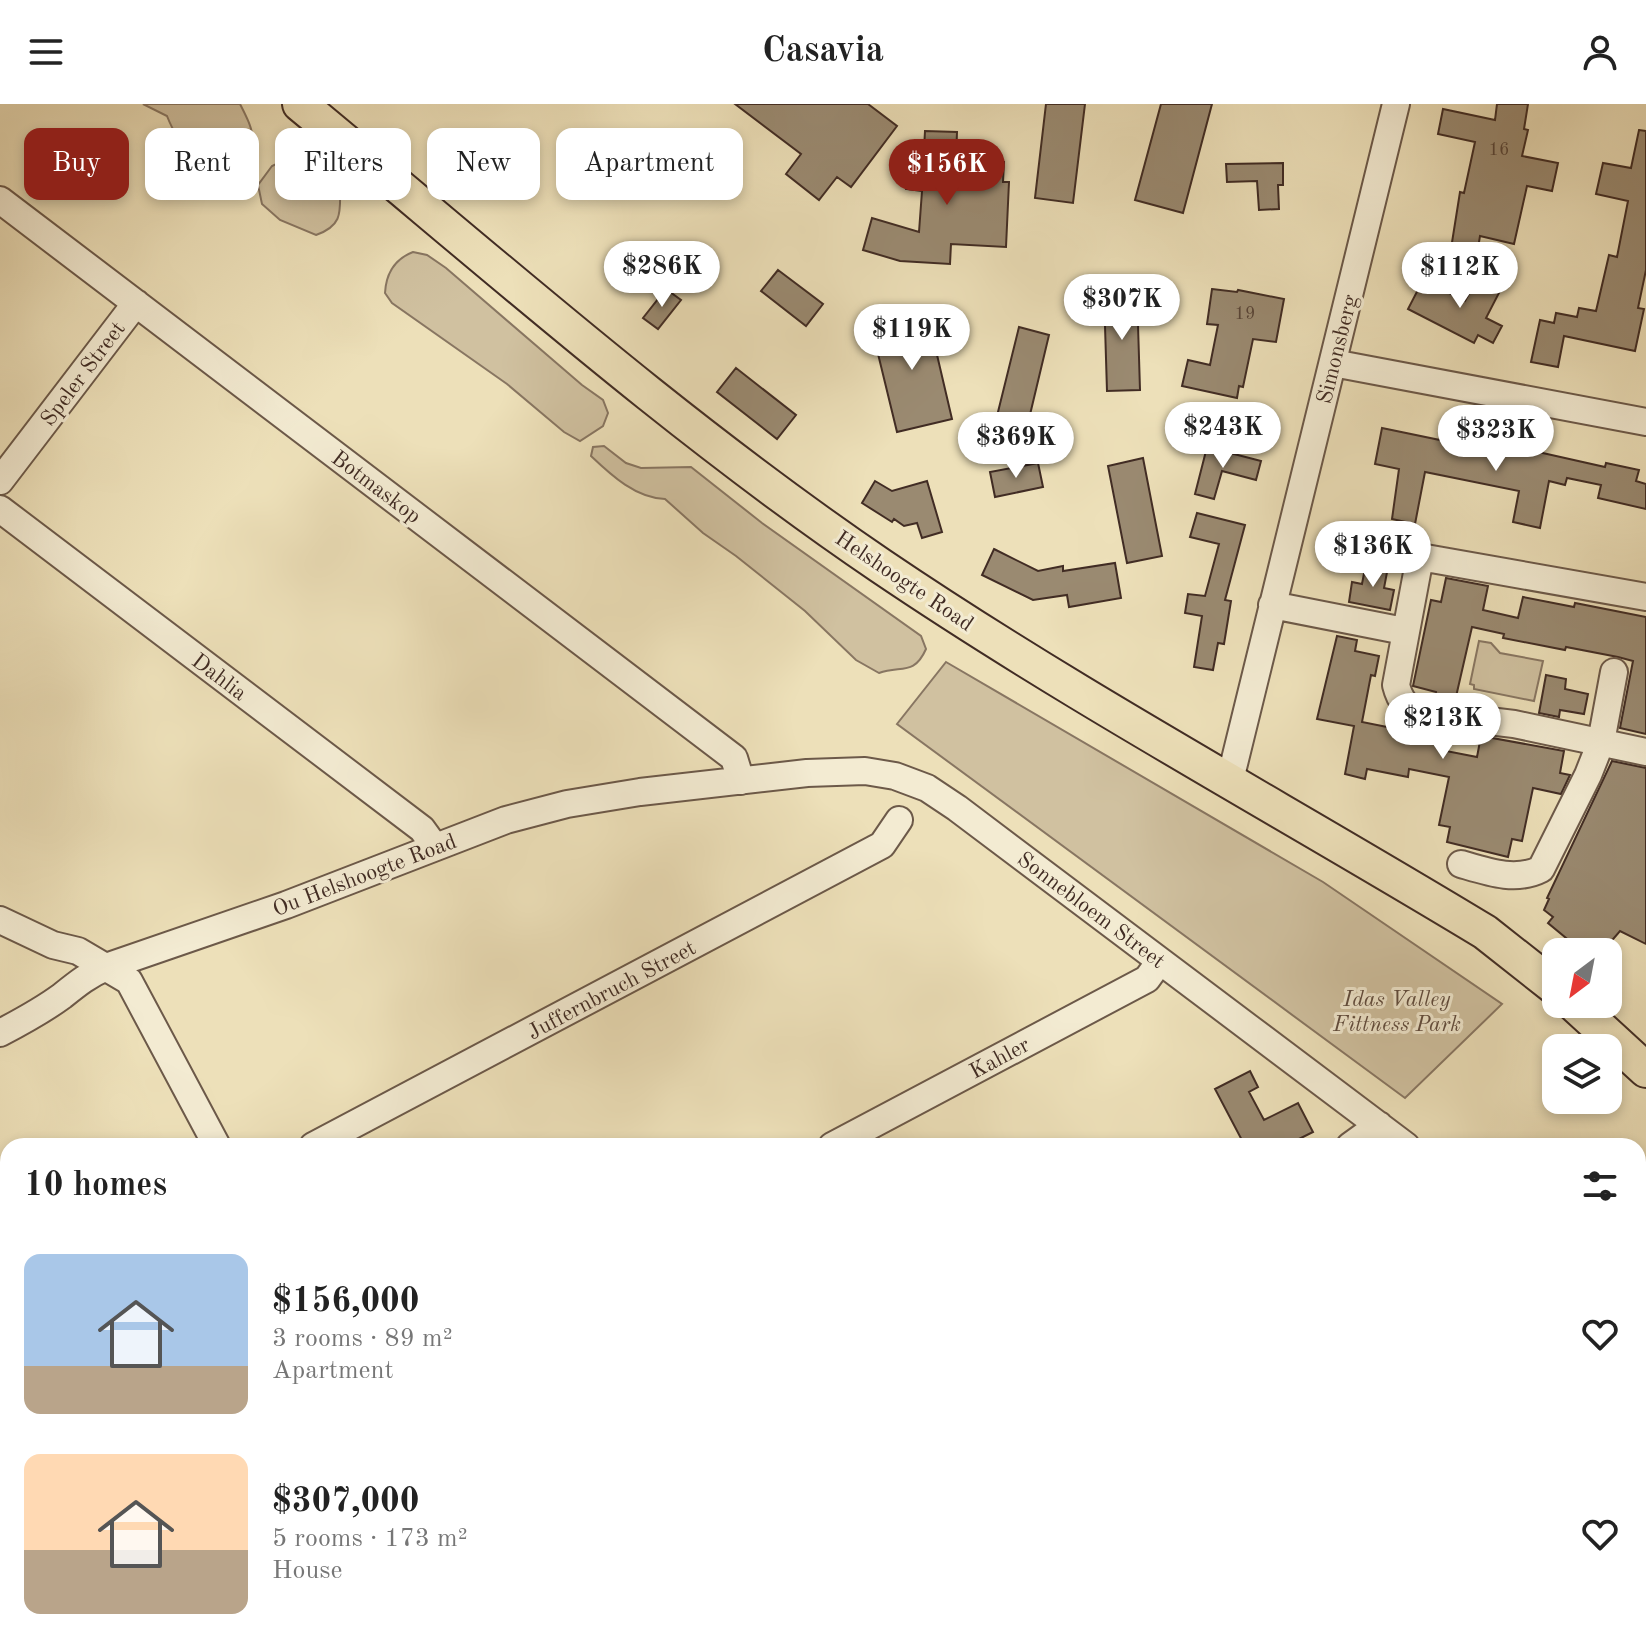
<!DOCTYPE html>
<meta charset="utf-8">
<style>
body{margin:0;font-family:"Old Standard TT",serif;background:#f2f2f2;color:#222;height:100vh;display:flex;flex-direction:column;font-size:30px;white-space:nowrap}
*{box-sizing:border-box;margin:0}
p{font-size:26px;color:#767676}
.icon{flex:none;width:44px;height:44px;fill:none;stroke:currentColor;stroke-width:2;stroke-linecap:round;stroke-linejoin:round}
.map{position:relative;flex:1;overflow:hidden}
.details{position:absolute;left:0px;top:1034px;width:1646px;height:512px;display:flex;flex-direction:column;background:#fff;border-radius:24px 24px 0 0;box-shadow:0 4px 12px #0003}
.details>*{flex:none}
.top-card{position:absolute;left:24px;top:24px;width:800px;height:72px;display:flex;gap:16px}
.needle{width:52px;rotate:212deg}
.buttons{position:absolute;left:1542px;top:834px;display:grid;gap:16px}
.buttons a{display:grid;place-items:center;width:80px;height:80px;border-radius:16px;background:#fff;box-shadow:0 4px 12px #0003;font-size:40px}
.price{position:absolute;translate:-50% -68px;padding:0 18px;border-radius:28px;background:#fff;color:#222;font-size:26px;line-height:52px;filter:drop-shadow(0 2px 4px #0008)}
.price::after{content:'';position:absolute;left:50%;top:48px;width:24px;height:18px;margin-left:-12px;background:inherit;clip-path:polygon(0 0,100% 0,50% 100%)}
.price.selected{background:#8f2418;color:#fff}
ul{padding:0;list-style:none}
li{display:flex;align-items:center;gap:24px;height:200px;padding:0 24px}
li span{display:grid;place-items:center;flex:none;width:224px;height:160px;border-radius:16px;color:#555}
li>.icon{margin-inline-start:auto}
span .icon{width:96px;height:96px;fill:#fffc;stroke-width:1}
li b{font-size:34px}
h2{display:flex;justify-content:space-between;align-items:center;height:96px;padding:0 24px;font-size:34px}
.chip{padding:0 28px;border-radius:16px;background:#fff;box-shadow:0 4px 12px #0003;font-size:28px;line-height:72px}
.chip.selected{background:#8f2418;color:#fff}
header{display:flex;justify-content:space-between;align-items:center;height:104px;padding:0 24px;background:#fff;font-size:36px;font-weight:700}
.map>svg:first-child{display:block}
.green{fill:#d0c1a0;stroke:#887662;stroke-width:2}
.building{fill:#9a8a71;stroke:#412c24;stroke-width:2}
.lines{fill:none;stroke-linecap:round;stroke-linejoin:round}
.minor-casing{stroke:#6c5949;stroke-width:30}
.major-casing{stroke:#412c24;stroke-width:38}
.minor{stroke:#f3ebd2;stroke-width:26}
.major{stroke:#ede0b9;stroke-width:34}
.labels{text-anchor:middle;stroke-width:6;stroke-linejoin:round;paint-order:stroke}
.number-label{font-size:18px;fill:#574437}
.street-label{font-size:22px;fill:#412c24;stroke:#f3ebd2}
.park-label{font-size:22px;font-style:italic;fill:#5e4a3d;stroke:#f3ebd2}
</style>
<header><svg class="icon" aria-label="menu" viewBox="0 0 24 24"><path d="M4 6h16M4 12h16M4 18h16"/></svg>Casavia<svg class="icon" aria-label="person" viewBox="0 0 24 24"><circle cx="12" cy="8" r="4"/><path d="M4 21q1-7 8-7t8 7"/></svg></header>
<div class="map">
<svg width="1646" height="1546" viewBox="0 0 1646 1546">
<rect width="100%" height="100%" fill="#ede0b9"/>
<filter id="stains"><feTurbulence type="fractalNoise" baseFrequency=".0025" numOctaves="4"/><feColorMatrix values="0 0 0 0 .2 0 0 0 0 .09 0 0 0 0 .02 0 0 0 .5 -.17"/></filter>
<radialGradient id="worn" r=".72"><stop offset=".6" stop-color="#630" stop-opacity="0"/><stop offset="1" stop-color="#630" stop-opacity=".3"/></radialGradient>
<path class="green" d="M143,0H240C254,27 262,45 233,65C197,54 181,48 167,12Z
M295,51L318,58L340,81C340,107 344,121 316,131L280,116L262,100L258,81L272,62Z
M413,148L427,151L446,164L582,281L603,296L608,309L603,322L580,337L564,328L507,280L392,199L385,189C386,170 395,155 413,148Z
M604,342L626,359L641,364L691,363L762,419L921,532L926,545C914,572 901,561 879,569L856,556L805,507L736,452L703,429L665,395C636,394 612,372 591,352L593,343Z
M1479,537L1491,539L1500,549L1543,557L1534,597L1474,585V581L1470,580Z
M946,558L1323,778L1502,900L1405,994L897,620Z"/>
<path class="building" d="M735,0H868L897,22L851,83L837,73L819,96L786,70L801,50Z
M1046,0H1085L1073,99L1035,94Z
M1161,0H1212L1183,109L1135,96Z
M1497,0H1528L1524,25L1528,26L1522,52L1558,59L1552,87L1527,82L1514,140L1480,132L1476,156L1450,151L1460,88L1464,89L1475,38L1438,30L1443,5L1495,16Z
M1639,26L1646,27V166L1638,204L1644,205L1635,247L1564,232L1558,263L1531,258L1540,216L1554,219L1556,209L1577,213L1579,204L1596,207L1609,151L1617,153L1628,97L1596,90L1603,59L1631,64Z
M925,27L957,28L956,56L1004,58L1003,78H1009L1006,143L951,140L950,160L900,157L863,146L872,114L919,128L922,87L906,85L908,65H923Z
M1283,59V81H1278L1279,105L1259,106L1257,77L1227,78L1226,60Z
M778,166L823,200L806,222L761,187Z
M1478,173L1501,185L1486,214L1502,222L1493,239L1478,231L1474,239L1408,205L1423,176L1465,197Z
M666,185L681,196L658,225L643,214Z
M1212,185L1237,188L1238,186L1284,195L1276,238L1253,235L1243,283L1239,282L1237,294L1182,282L1188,256L1210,261L1218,221L1207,220Z
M1137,188L1140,286L1107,287L1104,189Z
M927,208L952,315L897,328L871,221Z
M1019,223L1049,231L1028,319L997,312Z
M736,264L796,311L777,335L717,288Z
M1382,324L1440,336L1443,324L1461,328L1460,336L1525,349V345L1605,363L1606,359L1639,366L1636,377L1646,380V405L1598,394L1601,381L1567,374L1565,381L1549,377L1540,424L1513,418L1519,387L1425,368L1415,420L1392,415L1399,365L1375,360Z
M1207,343L1261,357L1256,376L1222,367L1214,395L1195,390Z
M1143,354L1162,452L1127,459L1108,362Z
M1038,359L1043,383L995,393L990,368Z
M875,377L892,387L927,377L942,428L922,434L917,419L904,422L894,415L892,418L862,399Z
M1197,409L1245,421L1225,496L1231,497L1224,540L1218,539L1213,566L1194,563L1202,512L1185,509L1188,490L1205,492L1219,440L1190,433Z
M994,445L1038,467L1063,462V467L1115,459L1121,494L1069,503L1067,491L1033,496L982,471Z
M1366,459L1388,463L1384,484L1394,486L1390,506L1349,498L1352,478L1362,480Z
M1446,474L1488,482L1483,506L1518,514L1523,493L1574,503L1575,499L1646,513V630L1620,624L1633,557L1618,553L1566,543L1565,546L1503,534L1504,530L1472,523L1455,597L1435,594L1436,588L1413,582L1431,496L1441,498Z
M1337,532L1357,536L1355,547L1379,552L1375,572L1371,571L1362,618L1427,631L1428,626L1448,628L1446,647L1477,653L1481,632L1564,647L1560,669L1570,671L1561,690L1533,684L1522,737L1512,735L1508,753L1447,738L1450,723L1439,721L1449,673L1409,665L1408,673L1367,665L1365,675L1345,670L1354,622L1317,615Z
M1546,571L1566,575L1565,585L1588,590L1584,610L1560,606L1559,613L1539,609Z
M1612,657L1646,664V840L1620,827L1602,848H1583L1548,819L1553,813L1544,806L1549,795L1547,794Z
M1250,967L1258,983L1249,988L1264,1016L1298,999L1313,1028L1285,1042H1245L1215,985Z"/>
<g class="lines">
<defs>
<path id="minor" d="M0,96L734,654L741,677
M1333,259L1646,318
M0,377L136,199
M0,405L422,725L435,743
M1367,443L1420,453
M1646,493L1420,453L1396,581C1400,597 1406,604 1422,609L1514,620L1646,648
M1272,501L1404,527
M1230,676L1396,0
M1461,760C1488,768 1516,778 1541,765L1588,671L1601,638L1614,568
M0,816L53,841L78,847L129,877L217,1042
M0,929C21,918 43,906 62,892C77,880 88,871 106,863L286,801L506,716L567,700L640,688L807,669L865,667L895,672L927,684L957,704L1406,1042
M313,1042L882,741L899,716
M832,1042L1147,875L1160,857
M1350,1042L1379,1021
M1638,1171L1646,1166
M0,1205L8,1201
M1638,1219L1646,1225
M1638,1443L1646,1439
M0,1478L8,1474
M479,1538L483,1546
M395,1546L410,1538
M921,1546L937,1538
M1442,1546L1457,1538"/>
<path id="major" d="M300,0C490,157 676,323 881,462C1076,594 1284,706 1485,828L1556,884
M1574,900L1646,966"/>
</defs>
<use href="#minor" class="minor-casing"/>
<use href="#major" class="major-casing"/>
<use href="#minor" class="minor"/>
<use href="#major" class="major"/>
</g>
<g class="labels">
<g class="number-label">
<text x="1499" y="51">16</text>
<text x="1245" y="215">19</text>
</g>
<g class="street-label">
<text transform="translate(1336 245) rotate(-76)" y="8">Simonsberg</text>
<text transform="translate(82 269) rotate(-53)" y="8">Speler Street</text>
<text transform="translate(377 382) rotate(37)" y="8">Botmaskop</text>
<text transform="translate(905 476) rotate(34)" y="8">Helshoogte Road</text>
<text transform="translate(220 572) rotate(37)" y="8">Dahlia</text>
<text transform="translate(364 770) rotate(-21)" y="8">Ou Helshoogte Road</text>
<text transform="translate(1092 805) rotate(37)" y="8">Sonnebloem Street</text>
<text transform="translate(611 885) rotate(-28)" y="8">Juffernbruch Street</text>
<text transform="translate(999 953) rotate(-28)" y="8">Kahler</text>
</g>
<g class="park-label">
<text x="1397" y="902">Idas Valley<tspan x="1397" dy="25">Fittness Park</tspan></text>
</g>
</g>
<rect width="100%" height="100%" filter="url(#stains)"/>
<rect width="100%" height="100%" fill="url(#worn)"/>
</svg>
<div class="buttons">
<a><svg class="needle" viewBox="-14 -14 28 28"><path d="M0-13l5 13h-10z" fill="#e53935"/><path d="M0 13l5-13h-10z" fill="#767676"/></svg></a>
<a><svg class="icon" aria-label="layers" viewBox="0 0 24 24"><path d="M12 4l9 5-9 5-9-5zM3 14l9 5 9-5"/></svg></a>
</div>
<b class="price selected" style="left:947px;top:103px">$156K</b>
<b class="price" style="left:662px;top:205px">$286K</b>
<b class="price" style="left:1460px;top:206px">$112K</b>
<b class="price" style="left:1122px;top:238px">$307K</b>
<b class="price" style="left:912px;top:268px">$119K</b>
<b class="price" style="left:1223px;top:366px">$243K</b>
<b class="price" style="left:1496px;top:369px">$323K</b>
<b class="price" style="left:1016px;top:376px">$369K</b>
<b class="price" style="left:1373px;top:485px">$136K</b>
<b class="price" style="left:1443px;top:657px">$213K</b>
<div class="top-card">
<a class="chip selected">Buy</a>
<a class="chip">Rent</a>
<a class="chip">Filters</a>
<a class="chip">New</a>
<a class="chip">Apartment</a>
</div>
<section class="details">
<h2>10 homes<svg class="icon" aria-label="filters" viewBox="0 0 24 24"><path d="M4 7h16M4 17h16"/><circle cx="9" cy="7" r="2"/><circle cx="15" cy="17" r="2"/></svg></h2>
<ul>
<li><span style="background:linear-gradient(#a9c7e8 70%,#b9a48a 0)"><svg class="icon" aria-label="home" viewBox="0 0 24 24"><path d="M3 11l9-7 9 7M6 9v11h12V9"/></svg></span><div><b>$156,000</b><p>3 rooms · 89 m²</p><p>Apartment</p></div><svg class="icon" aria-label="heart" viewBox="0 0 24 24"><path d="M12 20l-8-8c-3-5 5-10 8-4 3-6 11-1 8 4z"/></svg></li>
<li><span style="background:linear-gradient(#ffd9b3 60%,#b9a48a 0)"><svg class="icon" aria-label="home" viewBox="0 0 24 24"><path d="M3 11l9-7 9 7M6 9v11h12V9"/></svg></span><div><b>$307,000</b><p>5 rooms · 173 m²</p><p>House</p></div><svg class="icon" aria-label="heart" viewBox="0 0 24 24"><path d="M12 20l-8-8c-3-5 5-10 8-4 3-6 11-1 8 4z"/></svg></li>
</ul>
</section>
</div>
